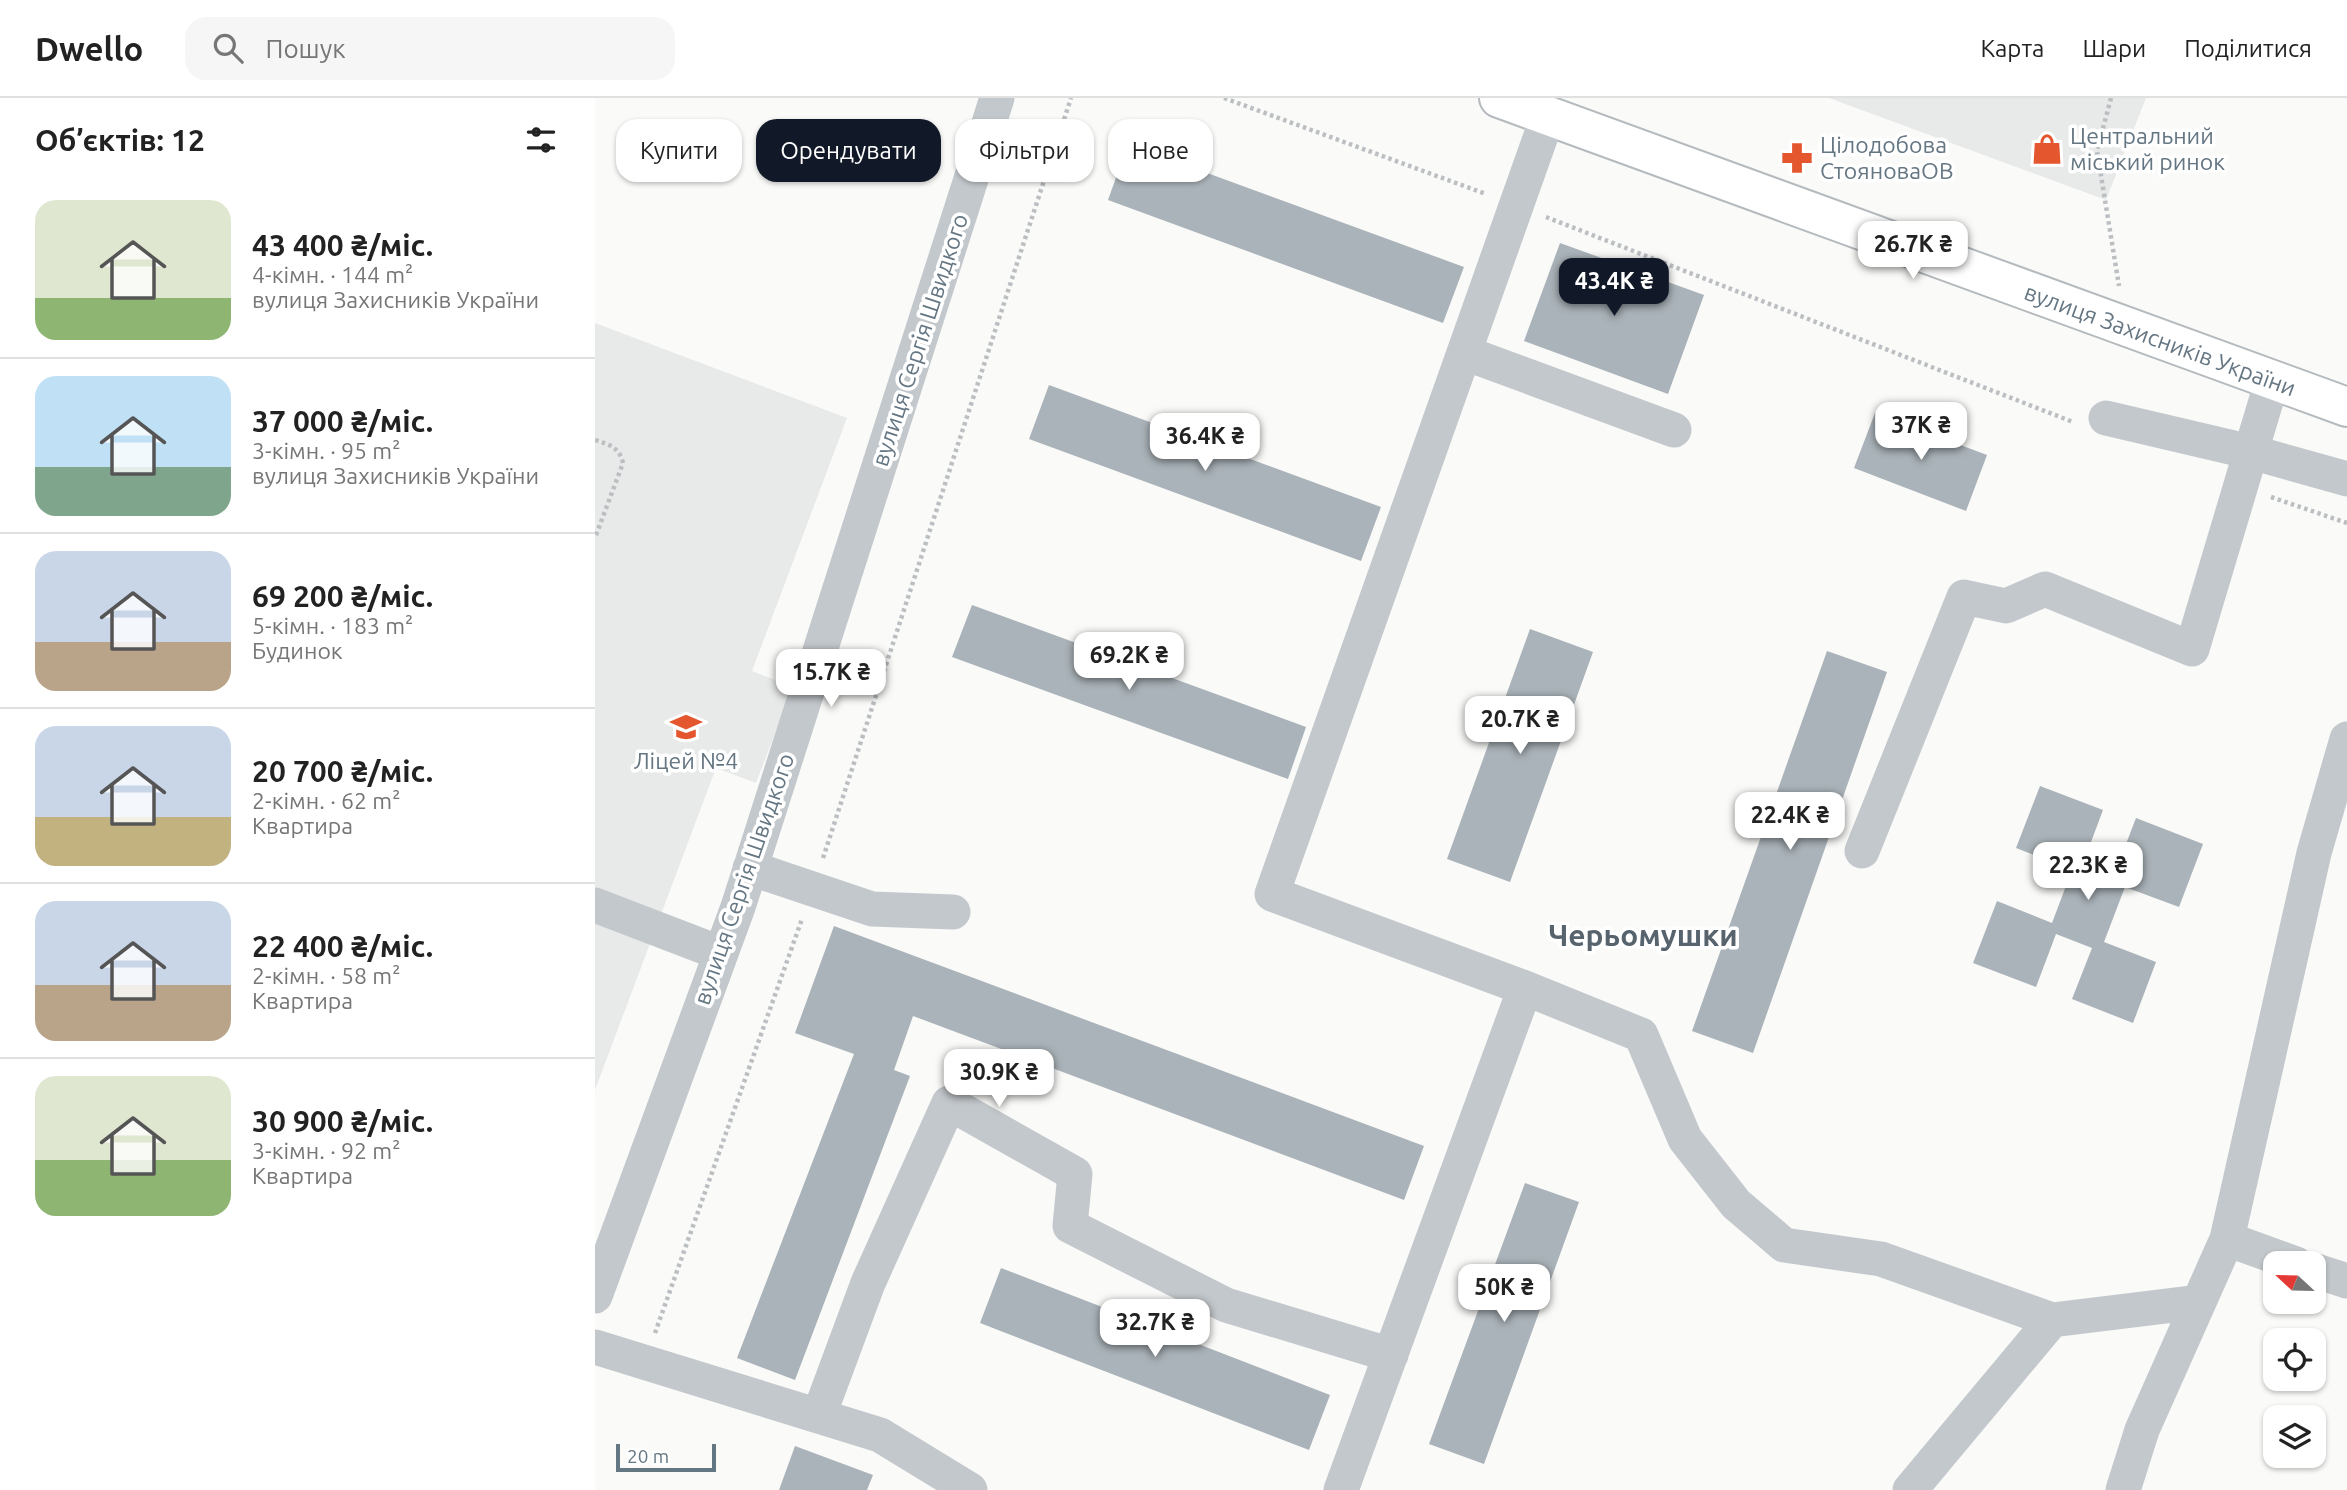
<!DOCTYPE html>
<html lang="uk">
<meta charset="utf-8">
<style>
body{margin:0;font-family:Ubuntu,sans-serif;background:#f6f6f6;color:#222;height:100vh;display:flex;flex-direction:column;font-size:26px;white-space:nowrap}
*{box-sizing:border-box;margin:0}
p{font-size:23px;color:#767676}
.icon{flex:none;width:38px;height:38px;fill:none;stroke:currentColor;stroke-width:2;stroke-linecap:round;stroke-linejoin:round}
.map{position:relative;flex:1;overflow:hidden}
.side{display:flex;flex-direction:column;background:#fff;width:595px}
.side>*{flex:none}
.banner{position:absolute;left:21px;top:21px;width:665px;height:63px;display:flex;gap:14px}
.needle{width:46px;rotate:292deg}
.buttons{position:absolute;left:1668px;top:1153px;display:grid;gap:14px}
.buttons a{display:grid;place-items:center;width:63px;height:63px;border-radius:14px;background:#fff;box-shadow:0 2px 5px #0004;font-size:35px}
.scale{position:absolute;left:21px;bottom:18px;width:100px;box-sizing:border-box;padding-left:7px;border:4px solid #657683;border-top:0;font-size:19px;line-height:24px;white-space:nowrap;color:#657683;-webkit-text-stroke:5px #fff;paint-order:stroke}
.price{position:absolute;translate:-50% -60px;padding:0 16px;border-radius:14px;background:#fff;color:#222;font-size:23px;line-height:46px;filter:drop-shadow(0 2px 4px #0008)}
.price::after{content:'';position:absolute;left:50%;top:42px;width:21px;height:16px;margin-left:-10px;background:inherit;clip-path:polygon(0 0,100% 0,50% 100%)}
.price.selected{background:#111827;color:#fff}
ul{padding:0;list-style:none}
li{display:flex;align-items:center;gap:21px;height:175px;padding:0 35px}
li+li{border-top:2px solid #e0e0e0}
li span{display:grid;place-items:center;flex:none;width:196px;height:140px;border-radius:21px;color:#555}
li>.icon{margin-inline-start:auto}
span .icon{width:84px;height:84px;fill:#fffc;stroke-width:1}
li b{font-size:30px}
h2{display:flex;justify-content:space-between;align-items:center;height:84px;padding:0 35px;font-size:30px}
.tag{padding:0 24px;border-radius:21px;background:#fff;box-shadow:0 2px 5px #0004;font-size:24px;line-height:63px}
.tag.selected{background:#111827;color:#fff}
header{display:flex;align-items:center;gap:42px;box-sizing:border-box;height:98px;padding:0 35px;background:#fff;border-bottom:2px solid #e0e0e0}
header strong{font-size:33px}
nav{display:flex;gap:38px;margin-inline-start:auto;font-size:24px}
.search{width:490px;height:63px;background:#f6f6f6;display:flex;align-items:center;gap:18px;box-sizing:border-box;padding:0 24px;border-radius:21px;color:#767676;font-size:26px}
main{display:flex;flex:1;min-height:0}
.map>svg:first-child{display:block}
.built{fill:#e8e9e9}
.building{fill:#aab3b9}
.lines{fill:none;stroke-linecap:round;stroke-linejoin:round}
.major-casing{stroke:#b5babe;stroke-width:42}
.path{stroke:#bbbfc2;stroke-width:4.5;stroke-dasharray:3.5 3.5;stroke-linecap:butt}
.minor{stroke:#c3c8cc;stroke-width:35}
.major{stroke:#fff;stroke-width:38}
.labels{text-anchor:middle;stroke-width:7;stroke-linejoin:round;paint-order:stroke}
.poi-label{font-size:23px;fill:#657683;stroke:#fff;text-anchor:start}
.street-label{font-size:23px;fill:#657683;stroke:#fff}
.district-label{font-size:30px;font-weight:bold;fill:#57646e;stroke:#fff}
</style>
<header>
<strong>Dwello</strong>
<div class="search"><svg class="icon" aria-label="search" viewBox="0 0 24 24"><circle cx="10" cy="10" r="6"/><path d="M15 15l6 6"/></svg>Пошук</div>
<nav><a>Карта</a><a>Шари</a><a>Поділитися</a></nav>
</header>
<main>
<section class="side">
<h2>Об’єктів: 12<svg class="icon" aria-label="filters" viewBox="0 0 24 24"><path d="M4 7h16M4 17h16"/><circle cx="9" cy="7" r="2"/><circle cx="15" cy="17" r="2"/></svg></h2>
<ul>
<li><span style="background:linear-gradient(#dfe7d0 70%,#8fb573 0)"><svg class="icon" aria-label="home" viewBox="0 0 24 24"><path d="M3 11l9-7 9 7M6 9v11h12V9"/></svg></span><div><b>43 400 ₴/міс.</b><p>4-кімн. · 144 m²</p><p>вулиця Захисників України</p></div></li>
<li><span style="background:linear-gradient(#bfe0f5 65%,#7fa58c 0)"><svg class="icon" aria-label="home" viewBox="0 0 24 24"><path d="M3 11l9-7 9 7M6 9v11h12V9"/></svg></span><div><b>37 000 ₴/міс.</b><p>3-кімн. · 95 m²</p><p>вулиця Захисників України</p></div></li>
<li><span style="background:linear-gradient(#c9d6e8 65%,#b9a48a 0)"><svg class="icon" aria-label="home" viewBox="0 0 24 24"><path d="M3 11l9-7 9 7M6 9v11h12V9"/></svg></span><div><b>69 200 ₴/міс.</b><p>5-кімн. · 183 m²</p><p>Будинок</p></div></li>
<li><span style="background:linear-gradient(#c9d6e8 65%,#c2b280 0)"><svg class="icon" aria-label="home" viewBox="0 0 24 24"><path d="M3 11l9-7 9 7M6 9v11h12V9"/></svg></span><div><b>20 700 ₴/міс.</b><p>2-кімн. · 62 m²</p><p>Квартира</p></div></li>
<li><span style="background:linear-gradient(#c9d6e8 60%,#b9a48a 0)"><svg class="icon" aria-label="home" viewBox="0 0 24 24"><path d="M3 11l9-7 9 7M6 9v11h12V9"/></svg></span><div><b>22 400 ₴/міс.</b><p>2-кімн. · 58 m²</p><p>Квартира</p></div></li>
<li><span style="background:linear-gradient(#dfe7d0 60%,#8fb573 0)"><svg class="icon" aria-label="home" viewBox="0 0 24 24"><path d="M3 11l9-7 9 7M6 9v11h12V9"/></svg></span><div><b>30 900 ₴/міс.</b><p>3-кімн. · 92 m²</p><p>Квартира</p></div></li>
</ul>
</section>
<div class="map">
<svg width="1752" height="1392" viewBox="0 0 1752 1392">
<rect width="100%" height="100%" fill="#fafaf8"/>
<path class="built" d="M1234,0H1551L1511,102Z
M0,225L252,320L157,573L198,589L161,685L121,670L0,992Z"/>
<path class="building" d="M533,46L869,169L848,225L513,102Z
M965,145L1109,197L1073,296L929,243Z
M454,287L786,409L766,463L434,341Z
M1280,315L1392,357L1371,413L1259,370Z
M377,507L711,629L693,681L357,559Z
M935,531L998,554L915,784L852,761Z
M1232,553L1292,574L1158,955L1097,933Z
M1445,688L1508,712L1490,760L1521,772L1541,720L1608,746L1584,809L1530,789L1509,844L1561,864L1538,925L1477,901L1497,850L1461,836L1441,889L1378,865L1402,803L1457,825L1477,772L1421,750Z
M239,828L829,1048L809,1102L318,918L299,972L315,978L200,1282L142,1260L259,956L200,935Z
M930,1085L984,1104L889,1366L834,1346Z
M406,1170L735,1297L714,1352L385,1225Z
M200,1348L278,1377L272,1392H184Z"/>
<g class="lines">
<defs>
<path id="major" d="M904,0L1752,309"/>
</defs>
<use href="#major" class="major-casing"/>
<path class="path" d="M629,0L891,96
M1516,0L1502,53L1524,188
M951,119L1478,324
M0,342C15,347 24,349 28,365L0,440
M1676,399L1752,425
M228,760L476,0
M60,1235L207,821"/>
<path class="minor" d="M870,255L1079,332
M1511,320L1656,354L1752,381
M1267,753L1369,499L1411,508L1450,491L1597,551L1677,283
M155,770L277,811L358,814
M0,807L125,855
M930,890L1046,937L1090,1041L1141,1106L1189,1147L1286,1161L1457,1222
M1632,1141L1701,1166
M1718,1172L1752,1183
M0,1198L143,809L402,0
M0,1249L285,1337L375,1392
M224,1317L273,1185L354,1005L480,1076L475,1128L631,1207L796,1257
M746,1392L930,890L677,796L953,18
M1315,1392L1457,1222L1604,1204
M1528,1392L1547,1332L1632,1141L1719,755L1752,641"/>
<use href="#major" class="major"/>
</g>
<defs>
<symbol id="shop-bare" viewBox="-9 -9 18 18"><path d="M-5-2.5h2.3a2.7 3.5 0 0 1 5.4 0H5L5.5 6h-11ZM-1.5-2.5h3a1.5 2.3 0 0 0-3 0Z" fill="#e4572e" stroke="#fff" stroke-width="2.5" paint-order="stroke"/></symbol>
<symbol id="pharmacy-bare" viewBox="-9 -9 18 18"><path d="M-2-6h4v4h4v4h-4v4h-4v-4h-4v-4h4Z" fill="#e4572e" stroke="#fff" stroke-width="2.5" paint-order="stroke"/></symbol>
<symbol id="school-bare" viewBox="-9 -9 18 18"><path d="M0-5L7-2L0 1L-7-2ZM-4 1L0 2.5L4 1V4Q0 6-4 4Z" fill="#e4572e" stroke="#fff" stroke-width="2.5" paint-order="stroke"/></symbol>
</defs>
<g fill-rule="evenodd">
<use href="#shop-bare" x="1430" y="29" width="44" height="44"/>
<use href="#pharmacy-bare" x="1180" y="38" width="44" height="44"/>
<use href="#school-bare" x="69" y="607" width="44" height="44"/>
</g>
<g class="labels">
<g class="poi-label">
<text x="1475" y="46">Центральний<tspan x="1475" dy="26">міський ринок</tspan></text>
<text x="1225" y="55">Цілодобова<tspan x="1225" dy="26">СтояноваОВ</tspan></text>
<text x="91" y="671" text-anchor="middle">Ліцей №4</text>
</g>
<g class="street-label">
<text transform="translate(325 242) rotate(-72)" y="8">вулиця Сергія Швидкого</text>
<text transform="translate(1565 242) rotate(20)" y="8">вулиця Захисників України</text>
<text transform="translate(149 781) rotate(-71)" y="8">вулиця Сергія Швидкого</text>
</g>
<g class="district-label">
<text x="1048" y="848">Черьомушки</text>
</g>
</g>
</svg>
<div class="buttons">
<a><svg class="needle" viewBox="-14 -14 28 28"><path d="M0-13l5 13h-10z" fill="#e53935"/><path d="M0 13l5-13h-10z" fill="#767676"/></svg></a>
<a><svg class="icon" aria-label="locate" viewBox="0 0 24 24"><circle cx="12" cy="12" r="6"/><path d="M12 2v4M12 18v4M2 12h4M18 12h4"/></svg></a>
<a><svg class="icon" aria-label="layers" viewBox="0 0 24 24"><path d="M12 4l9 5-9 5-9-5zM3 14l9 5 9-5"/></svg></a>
</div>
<div class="scale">20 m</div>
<b class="price" style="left:1318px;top:183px">26.7K ₴</b>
<b class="price selected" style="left:1019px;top:220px">43.4K ₴</b>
<b class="price" style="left:1326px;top:364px">37K ₴</b>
<b class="price" style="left:610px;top:375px">36.4K ₴</b>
<b class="price" style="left:534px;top:594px">69.2K ₴</b>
<b class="price" style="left:236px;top:611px">15.7K ₴</b>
<b class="price" style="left:925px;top:658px">20.7K ₴</b>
<b class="price" style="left:1195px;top:754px">22.4K ₴</b>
<b class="price" style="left:1493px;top:804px">22.3K ₴</b>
<b class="price" style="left:404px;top:1011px">30.9K ₴</b>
<b class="price" style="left:909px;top:1226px">50K ₴</b>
<b class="price" style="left:560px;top:1261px">32.7K ₴</b>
<div class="banner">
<a class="tag">Купити</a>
<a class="tag selected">Орендувати</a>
<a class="tag">Фільтри</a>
<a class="tag">Нове</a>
</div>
</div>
</main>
